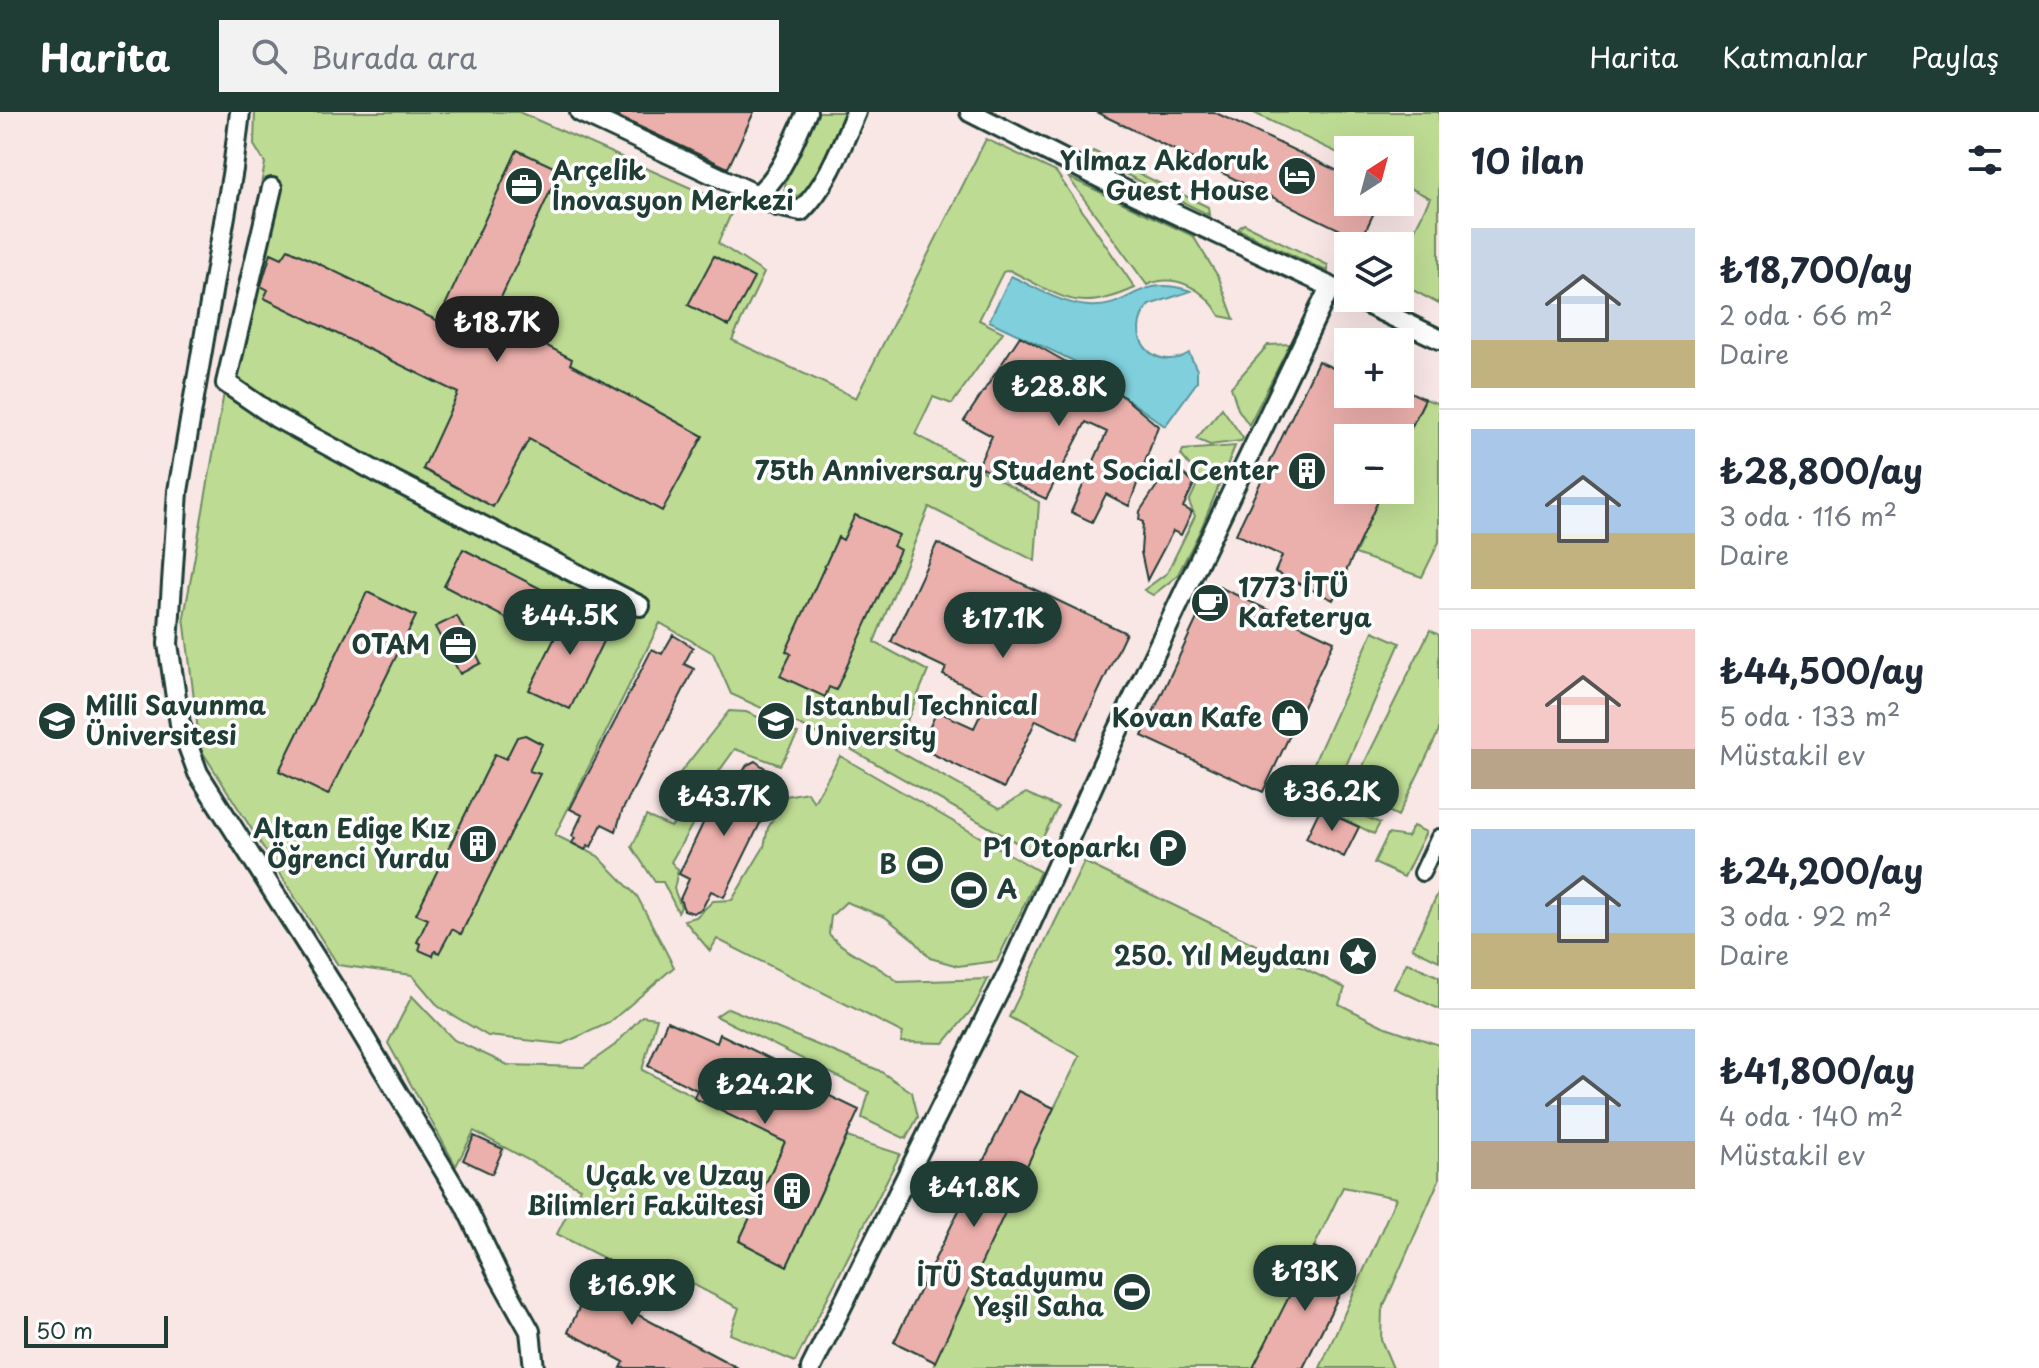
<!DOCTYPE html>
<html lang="tr">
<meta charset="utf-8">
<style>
body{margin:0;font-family:"Playpen Sans",sans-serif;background:#f2f2f3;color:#1f2937;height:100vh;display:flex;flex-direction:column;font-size:30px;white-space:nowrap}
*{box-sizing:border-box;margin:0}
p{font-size:26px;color:#747a83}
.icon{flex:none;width:44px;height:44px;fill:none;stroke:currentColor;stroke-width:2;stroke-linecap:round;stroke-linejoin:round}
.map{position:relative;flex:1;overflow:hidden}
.drawer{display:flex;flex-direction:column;background:#fff;width:600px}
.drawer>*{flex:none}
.needle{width:52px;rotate:36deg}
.fabs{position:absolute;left:1334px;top:24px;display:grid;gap:16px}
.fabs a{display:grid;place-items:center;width:80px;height:80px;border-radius:0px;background:#fff;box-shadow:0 8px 32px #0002;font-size:40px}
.scale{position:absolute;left:24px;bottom:20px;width:144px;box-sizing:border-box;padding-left:8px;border:4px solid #1f3d34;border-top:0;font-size:22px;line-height:28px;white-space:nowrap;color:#1f3d34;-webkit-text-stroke:6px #fff;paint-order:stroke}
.price{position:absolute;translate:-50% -68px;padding:0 18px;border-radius:28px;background:#1f3d34;color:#fff;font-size:26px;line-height:52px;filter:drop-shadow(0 2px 4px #0008)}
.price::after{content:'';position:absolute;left:50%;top:48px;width:24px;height:18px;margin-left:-12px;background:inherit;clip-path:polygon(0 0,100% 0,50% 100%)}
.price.selected{background:#222;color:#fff}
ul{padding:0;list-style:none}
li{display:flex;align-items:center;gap:24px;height:200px;padding:0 32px}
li+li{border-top:2px solid #e0e1e3}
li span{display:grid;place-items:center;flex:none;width:224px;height:160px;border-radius:0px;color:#555}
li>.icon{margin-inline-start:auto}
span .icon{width:96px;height:96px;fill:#fffc;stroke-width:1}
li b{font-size:34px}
h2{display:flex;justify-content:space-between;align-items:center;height:96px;padding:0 32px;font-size:34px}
header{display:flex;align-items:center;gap:48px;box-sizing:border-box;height:112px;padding:0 40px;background:#1f3d34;color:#fff}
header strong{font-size:38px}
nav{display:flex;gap:44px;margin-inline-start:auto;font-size:28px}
.search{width:560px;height:72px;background:#f2f2f3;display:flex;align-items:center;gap:20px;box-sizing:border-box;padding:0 28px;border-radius:0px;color:#747a83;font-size:30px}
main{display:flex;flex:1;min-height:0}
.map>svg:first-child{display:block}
.green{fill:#bedb93;stroke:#6e8c64;stroke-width:2}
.water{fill:#80cfdd;stroke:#599599;stroke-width:2}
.building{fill:#ecb0ac;stroke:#1f3d34;stroke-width:2}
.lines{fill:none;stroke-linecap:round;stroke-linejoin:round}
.pedestrian-casing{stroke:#1f3d34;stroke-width:20}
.minor-casing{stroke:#1f3d34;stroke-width:24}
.pedestrian{stroke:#fff;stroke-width:14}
.minor{stroke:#fff;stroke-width:18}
.labels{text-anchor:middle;stroke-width:7;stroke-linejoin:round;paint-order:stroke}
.poi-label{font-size:26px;font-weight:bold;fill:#1f3d34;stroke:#fff;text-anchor:end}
</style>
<header>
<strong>Harita</strong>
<div class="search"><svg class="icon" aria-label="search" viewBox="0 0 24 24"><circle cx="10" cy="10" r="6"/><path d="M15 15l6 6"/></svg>Burada ara</div>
<nav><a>Harita</a><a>Katmanlar</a><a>Paylaş</a></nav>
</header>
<main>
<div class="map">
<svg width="1439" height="1256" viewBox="0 0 1439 1256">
<rect width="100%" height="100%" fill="#f9e7e6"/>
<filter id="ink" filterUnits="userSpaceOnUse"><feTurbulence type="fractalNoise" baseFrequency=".0125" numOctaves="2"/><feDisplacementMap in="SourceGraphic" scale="16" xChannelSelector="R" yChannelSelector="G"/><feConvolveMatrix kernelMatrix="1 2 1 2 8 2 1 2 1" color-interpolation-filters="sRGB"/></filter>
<g filter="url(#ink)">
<path class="green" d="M255,0H519L734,95L718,131L764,161L732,228L856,286L986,27L1056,60L1135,176C1076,203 1062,184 1009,158L1003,160L979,208L1003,220L952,292L933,285L915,322L1039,390L1035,449L929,395L874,530L928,559L895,637L1000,696L1026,681L1058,695L1035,741L843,633L731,582L713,541L660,511L555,723L598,744L637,784L674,855L609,911L562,932L488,924L439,895L412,863L338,853L200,636L184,505L265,51L254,33Z
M818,0H847L810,76L791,88L784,82L786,69Z
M1252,0H1439V192L1407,175L1400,168V147L1430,86L1400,71V38H1348V46Z
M1093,39L1208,95L1209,103L1088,44Z
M1068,65L1193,124L1219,166L1234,207L1220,204C1206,178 1176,160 1147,173Z
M1244,112L1328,153V160L1238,117Z
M1290,232L1249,313L1238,297L1231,275L1268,233Z
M1425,287L1439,292V430L1422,465L1355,442L1361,429L1350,424L1383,378H1400V339Z
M1222,296L1243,326L1241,329L1210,333L1196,327Z
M1235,334L1201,417L1177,464L1153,483L1144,478L1167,461L1195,404L1189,390L1200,366L1181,343L1183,338Z
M1430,518L1439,523V619L1398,704L1350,680Z
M1373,519L1400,531L1337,674L1309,662Z
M729,599L746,600L798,622L780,653L735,637L702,683L676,666Z
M840,644L1040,760L997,849L958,854L930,846L914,828L885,805L846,790L831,804L829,822C848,843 877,851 898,870L988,867L974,895L944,931L901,930L903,921L717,827L710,839L684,808L696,805L713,789L732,788L764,735L768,716L786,684L807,680L814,690Z
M1302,677L1380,711L1374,722L1297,684Z
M646,704L671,715L680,704L692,713L671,750L678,758L674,777L681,795L678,800L663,770H655L632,735Z
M1413,714L1426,720L1404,765L1374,751L1388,722L1407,725Z
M1084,750L1345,876L1339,892L1383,914L1439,933V1068L1382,1198L1381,1228L1393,1256H1320L1396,1086L1343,1075L1314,1135L1353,1155L1303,1256H933L935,1250L894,1230L1018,979L1054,996L1080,944L1009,905Z
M1439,779V849L1412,836Z
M1407,850L1439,865V897L1394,876Z
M412,884L454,928L508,953L584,955L615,933L642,904L657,906L642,958L785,1030L739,1129L787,1154L847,1025L900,1042L795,1250L730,1222L739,1196L667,1159L658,1174L557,1122L580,1076L474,1019L456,1054L388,931Z
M728,896L878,958L912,980L918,1005L906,1027L862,1006L869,980L716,904Z"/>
<path class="water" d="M1011,164C1035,175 1061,192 1088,194C1131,198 1136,161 1191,179L1149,193C1122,224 1155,262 1189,241L1197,258V270L1165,314L1074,249L989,209Z"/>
<path class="building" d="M608,0H754L728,56Z
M1096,0H1214L1348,64V90H1379L1361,128Z
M517,38L560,58L492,205L572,247L570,252L703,324L662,399L529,327L493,395L423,357L458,281L264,186L268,178L261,174L271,141L282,146L288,137L438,209Z
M714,144L754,166L729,214L688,193Z
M1020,224L1114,277L1158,314L1129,394L1106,382L1092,410L1071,400L1107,320L1086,310L1046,387L978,354L992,324L964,309Z
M1318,249L1348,263V282H1400V275L1425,287L1406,326H1348V378H1383L1333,488L1275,460L1282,444L1236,422Z
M1172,351L1194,372L1183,395L1192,400L1181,423L1173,419L1147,468L1141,440L1143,410L1139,408L1140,399Z
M855,403L899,423L893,434L900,438L836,578L829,575L825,585L780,564L791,542L786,539L838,425L843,428Z
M937,431L1126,521L1076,627L1036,608L1004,676L920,636L937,599L974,616L989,585L943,563L946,556L891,530Z
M463,437L543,478L523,515L444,474Z
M1213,472L1334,529L1263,680L1142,624Z
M367,480L416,504L328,683L279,659Z
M571,493L611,513L570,597L529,578Z
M457,504L481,551L460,562L435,515Z
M673,523L693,535L684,552L694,557L622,699L616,719L602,712L591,735L588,733L585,738L572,731L575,726L572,724L582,703L570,697L652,537L662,542Z
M525,623L542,632L529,659L540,662L461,822L452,817L439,841L435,839L433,844L419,838L421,832L417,830L428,807L416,802L495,642L506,647L517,625Z
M755,649L765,656L767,664L757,681L771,689L724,785L711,779L702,797L693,801L684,798L680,787L689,767L679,762L725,665L736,671L747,653Z
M1320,697L1359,715L1344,745L1306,726Z
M667,909L717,931L720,922L816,969L813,976L859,998L787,1154L739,1129L785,1030L694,986L697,978L648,954Z
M1018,979L1054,996L935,1250L894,1230Z
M474,1024L503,1037L492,1062L463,1048Z
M1314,1135L1353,1155L1303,1256H1253Z
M602,1146L644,1167L629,1198L738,1256H621L624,1250L568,1220Z"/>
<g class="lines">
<defs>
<path id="pedestrian" d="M1422,761L1439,725"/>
<path id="minor" d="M240,0L233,57L178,379L168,532L180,612L198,661L337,880L465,1093L498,1162L530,1219L534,1256
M580,0L757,83C784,61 792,30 807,0
M970,0L1114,73L1348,183
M272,76L226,271L277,306L377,360L640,494
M757,83L777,94L801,99C828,72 841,35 856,0
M1354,186L1439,227
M811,1256L1011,855L1112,631L1330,175"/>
</defs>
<use href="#pedestrian" class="pedestrian-casing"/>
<use href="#minor" class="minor-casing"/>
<use href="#pedestrian" class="pedestrian"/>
<use href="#minor" class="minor"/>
</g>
</g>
<defs>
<symbol id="hotel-disc" viewBox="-11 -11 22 22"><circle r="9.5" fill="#1f3d34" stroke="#fff"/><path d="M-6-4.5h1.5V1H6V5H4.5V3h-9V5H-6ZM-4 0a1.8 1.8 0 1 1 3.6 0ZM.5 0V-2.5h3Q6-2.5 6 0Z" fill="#fff"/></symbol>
<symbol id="office-disc" viewBox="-11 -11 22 22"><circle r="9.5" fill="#1f3d34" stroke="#fff"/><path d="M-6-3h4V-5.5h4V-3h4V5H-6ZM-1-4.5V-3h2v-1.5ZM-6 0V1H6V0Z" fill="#fff"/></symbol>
<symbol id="building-disc" viewBox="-11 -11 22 22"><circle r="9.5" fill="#1f3d34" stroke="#fff"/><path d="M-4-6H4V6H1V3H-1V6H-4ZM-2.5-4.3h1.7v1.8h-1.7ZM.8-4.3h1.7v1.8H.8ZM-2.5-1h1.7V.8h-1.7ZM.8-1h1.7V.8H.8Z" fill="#fff"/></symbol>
<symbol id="cafe-disc" viewBox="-11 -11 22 22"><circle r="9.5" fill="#1f3d34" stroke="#fff"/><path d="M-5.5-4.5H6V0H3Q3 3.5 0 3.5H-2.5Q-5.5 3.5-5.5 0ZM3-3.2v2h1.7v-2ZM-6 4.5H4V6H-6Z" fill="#fff"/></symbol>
<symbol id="shop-disc" viewBox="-11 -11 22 22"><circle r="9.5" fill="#1f3d34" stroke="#fff"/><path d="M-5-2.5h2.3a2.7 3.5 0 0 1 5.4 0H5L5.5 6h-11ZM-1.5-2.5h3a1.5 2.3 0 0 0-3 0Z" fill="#fff"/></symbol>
<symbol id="university-disc" viewBox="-11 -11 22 22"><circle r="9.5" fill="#1f3d34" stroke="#fff"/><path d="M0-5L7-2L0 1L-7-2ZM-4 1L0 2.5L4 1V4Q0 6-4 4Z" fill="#fff"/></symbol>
<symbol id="parking-disc" viewBox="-11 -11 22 22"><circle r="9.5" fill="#1f3d34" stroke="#fff"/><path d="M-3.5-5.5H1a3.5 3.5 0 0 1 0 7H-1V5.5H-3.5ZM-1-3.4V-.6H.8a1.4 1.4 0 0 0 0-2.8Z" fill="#fff"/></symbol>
<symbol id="stadium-disc" viewBox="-11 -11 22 22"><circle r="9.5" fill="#1f3d34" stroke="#fff"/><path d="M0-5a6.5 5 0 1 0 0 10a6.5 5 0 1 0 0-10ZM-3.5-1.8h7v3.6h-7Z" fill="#fff"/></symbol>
<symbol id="sight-disc" viewBox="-11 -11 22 22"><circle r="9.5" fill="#1f3d34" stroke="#fff"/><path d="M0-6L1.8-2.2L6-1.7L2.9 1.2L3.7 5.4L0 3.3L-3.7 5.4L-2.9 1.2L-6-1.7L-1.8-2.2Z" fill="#fff"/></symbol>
</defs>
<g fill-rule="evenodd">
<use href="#hotel-disc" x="1275" y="42" width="44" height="44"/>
<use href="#office-disc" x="502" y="52" width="44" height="44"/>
<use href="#building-disc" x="1285" y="337" width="44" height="44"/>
<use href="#cafe-disc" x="1188" y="469" width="44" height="44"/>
<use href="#office-disc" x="436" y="511" width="44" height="44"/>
<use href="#shop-disc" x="1268" y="584" width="44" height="44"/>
<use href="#university-disc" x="35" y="587" width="44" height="44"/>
<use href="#university-disc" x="754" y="587" width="44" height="44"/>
<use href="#building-disc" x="456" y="710" width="44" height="44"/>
<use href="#parking-disc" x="1146" y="714" width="44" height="44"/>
<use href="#stadium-disc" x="903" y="731" width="44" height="44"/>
<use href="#stadium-disc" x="947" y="756" width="44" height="44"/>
<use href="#sight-disc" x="1336" y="822" width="44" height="44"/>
<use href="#building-disc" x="770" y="1057" width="44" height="44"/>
<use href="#stadium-disc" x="1110" y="1158" width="44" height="44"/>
</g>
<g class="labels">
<g class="poi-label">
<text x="1269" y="58">Yılmaz Akdoruk<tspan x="1269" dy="30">Guest House</tspan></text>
<text x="552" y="68" text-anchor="start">Arçelik<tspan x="552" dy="30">İnovasyon Merkezi</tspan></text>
<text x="1279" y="368">75th Anniversary Student Social Center</text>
<text x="1238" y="485" text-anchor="start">1773 İTÜ<tspan x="1238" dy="30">Kafeterya</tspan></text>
<text x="430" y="542">OTAM</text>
<text x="85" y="603" text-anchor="start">Milli Savunma<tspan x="85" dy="30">Üniversitesi</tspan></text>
<text x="804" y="603" text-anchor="start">Istanbul Technical<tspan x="804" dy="30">University</tspan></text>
<text x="1262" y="615">Kovan Kafe</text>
<text x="450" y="726">Altan Edige Kız<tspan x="450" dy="30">Öğrenci Yurdu</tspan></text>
<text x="1140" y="745">P1 Otoparkı</text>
<text x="897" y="762">B</text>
<text x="997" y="787" text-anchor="start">A</text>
<text x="1330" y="853">250. Yıl Meydanı</text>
<text x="764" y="1073">Uçak ve Uzay<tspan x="764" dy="30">Bilimleri Fakültesi</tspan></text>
<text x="1104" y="1174">İTÜ Stadyumu<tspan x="1104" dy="30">Yeşil Saha</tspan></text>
</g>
</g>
</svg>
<div class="fabs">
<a><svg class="needle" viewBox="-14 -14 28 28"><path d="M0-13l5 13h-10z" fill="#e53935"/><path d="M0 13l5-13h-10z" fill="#747a83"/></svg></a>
<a><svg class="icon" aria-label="layers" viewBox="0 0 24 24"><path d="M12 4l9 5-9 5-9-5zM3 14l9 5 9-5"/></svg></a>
<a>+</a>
<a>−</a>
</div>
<div class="scale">50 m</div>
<b class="price selected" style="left:497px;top:252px">₺18.7K</b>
<b class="price" style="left:1059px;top:316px">₺28.8K</b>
<b class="price" style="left:570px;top:545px">₺44.5K</b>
<b class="price" style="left:1003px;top:548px">₺17.1K</b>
<b class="price" style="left:1332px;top:721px">₺36.2K</b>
<b class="price" style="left:724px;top:726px">₺43.7K</b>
<b class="price" style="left:765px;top:1014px">₺24.2K</b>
<b class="price" style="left:974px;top:1117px">₺41.8K</b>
<b class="price" style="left:1305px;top:1201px">₺13K</b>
<b class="price" style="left:632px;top:1215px">₺16.9K</b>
</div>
<section class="drawer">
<h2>10 ilan<svg class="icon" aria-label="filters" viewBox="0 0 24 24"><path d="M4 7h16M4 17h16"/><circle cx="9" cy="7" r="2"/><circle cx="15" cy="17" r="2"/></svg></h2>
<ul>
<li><span style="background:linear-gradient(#c9d6e8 70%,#c2b280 0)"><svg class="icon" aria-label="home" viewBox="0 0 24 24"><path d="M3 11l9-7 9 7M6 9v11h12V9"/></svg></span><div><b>₺18,700/ay</b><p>2 oda · 66 m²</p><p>Daire</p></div></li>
<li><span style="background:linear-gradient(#a9c7e8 65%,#c2b280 0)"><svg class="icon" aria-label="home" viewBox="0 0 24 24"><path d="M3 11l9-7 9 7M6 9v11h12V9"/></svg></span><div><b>₺28,800/ay</b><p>3 oda · 116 m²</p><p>Daire</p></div></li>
<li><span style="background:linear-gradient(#f6c9c9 75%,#b9a48a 0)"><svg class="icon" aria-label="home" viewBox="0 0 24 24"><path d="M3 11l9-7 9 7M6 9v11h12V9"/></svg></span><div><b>₺44,500/ay</b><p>5 oda · 133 m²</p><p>Müstakil ev</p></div></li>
<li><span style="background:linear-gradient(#a9c7e8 65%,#c2b280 0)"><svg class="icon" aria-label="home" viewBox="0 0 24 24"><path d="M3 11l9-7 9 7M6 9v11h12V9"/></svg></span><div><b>₺24,200/ay</b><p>3 oda · 92 m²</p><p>Daire</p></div></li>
<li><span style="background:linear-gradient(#a9c7e8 70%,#b9a48a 0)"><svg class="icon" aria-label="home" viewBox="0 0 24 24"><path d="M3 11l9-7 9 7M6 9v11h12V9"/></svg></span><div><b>₺41,800/ay</b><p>4 oda · 140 m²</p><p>Müstakil ev</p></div></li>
</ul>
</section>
</main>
